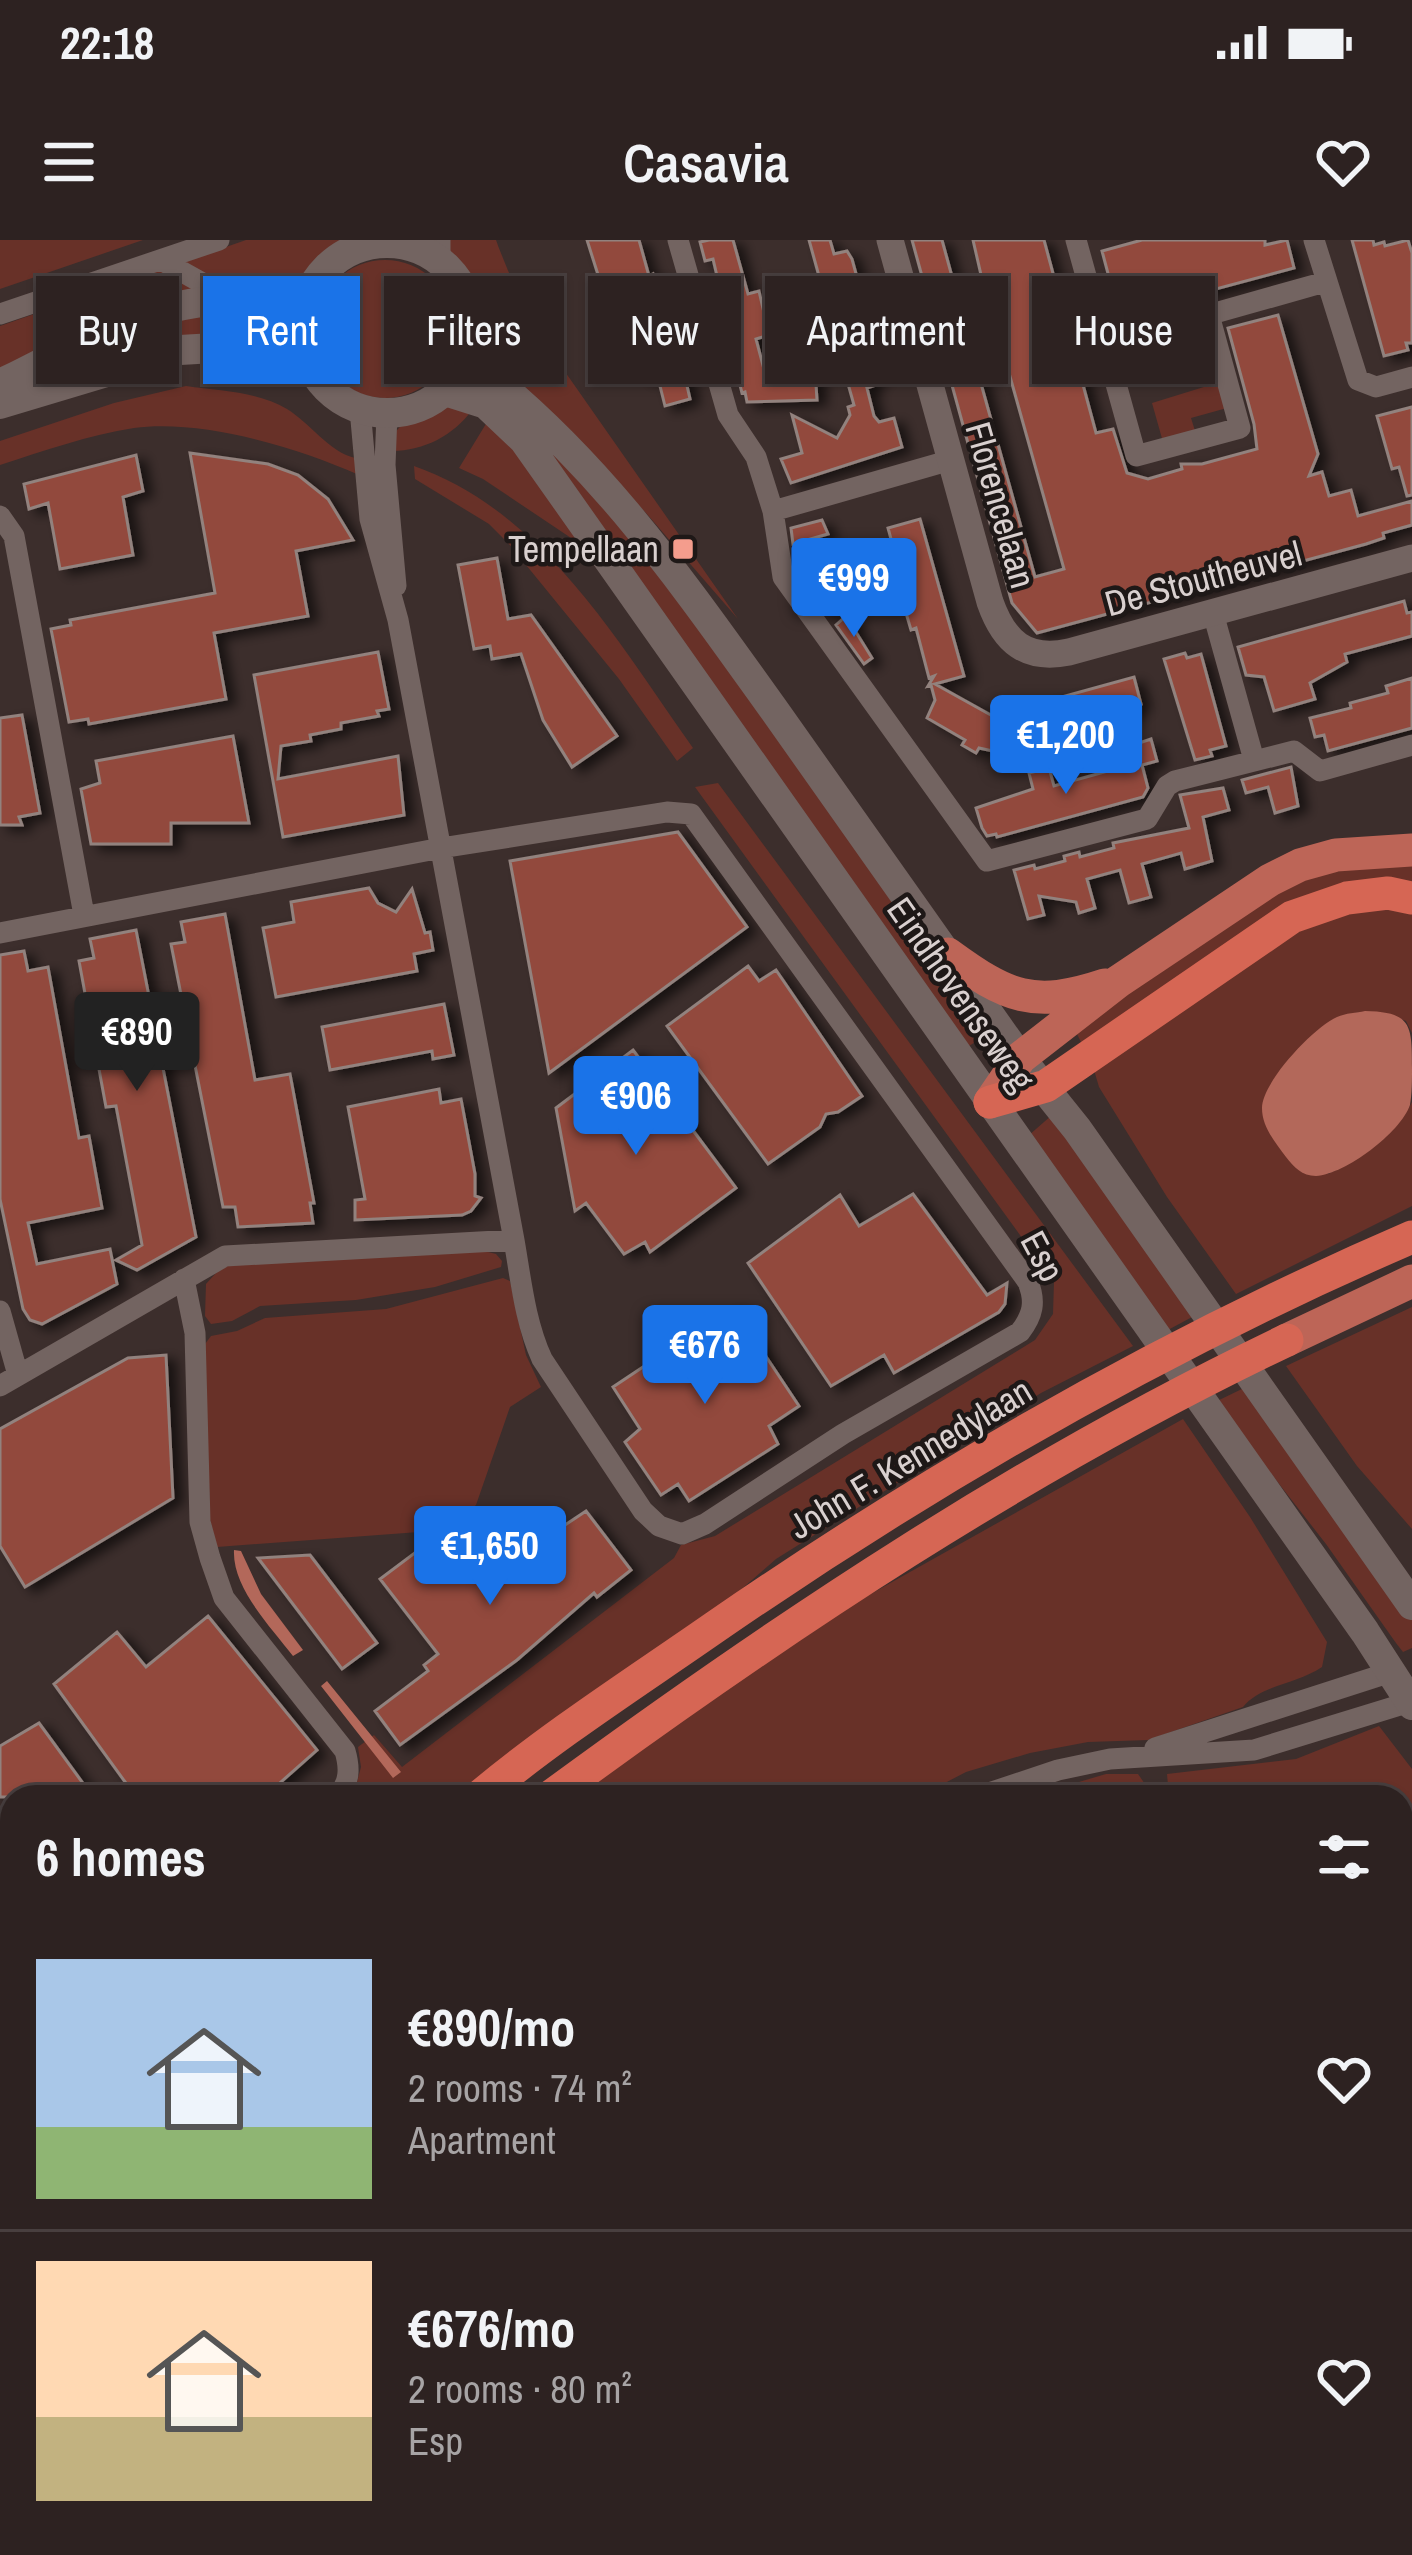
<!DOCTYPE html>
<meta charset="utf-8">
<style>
body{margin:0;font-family:"Archivo Narrow",sans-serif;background:#352a2a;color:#f1f3f6;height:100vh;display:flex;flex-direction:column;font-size:45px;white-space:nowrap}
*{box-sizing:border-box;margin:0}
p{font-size:39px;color:#a7a4a5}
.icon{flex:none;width:66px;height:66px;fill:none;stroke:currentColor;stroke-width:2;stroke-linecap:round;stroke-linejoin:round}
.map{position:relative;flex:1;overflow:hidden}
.panel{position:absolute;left:0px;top:1545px;width:1413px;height:771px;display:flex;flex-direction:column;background:#2d2221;border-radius:36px 36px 0 0;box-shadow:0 3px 9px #0004,0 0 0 3px #483f3f}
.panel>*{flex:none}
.top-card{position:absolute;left:36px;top:36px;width:1341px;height:108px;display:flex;gap:24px}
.price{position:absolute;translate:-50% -102px;padding:0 27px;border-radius:12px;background:#1a73e8;color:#fff;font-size:39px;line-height:78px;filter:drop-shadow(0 3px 6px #0008)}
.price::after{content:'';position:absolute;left:50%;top:72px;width:36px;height:27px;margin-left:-18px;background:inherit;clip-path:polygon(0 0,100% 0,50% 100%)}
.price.current{background:#222;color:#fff}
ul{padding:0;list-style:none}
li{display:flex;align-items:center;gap:36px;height:300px;padding:0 36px}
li+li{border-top:3px solid #483f3f}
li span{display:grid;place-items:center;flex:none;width:336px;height:240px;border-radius:0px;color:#555}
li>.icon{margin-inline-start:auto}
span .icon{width:144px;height:144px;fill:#fffc;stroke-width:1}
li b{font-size:51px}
h2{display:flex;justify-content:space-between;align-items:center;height:144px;padding:0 36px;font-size:51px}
.chip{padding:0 42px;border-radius:0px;background:#2d2221;box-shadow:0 3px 9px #0004,0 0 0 3px #483f3f;font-size:42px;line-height:108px}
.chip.current{background:#1a73e8;color:#fff}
.status{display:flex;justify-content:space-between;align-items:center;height:84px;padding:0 60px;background:#2d2221;direction:ltr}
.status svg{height:33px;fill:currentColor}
header{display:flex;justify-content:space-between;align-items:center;height:156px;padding:0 36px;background:#2d2221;font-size:54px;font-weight:600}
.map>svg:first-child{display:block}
.green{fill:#683128}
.water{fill:#b3685a}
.building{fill:#924a3d;stroke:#92827e;stroke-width:3;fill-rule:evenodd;filter:url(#shadow)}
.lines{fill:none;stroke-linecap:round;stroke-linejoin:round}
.minor{stroke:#736461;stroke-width:21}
.tertiary{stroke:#736461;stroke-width:27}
.secondary{stroke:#736461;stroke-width:30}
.primary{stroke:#bd6557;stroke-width:33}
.trunk{stroke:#d66654;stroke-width:33}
.poi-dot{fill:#f49d8d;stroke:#1e1817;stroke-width:4.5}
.labels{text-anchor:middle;stroke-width:9;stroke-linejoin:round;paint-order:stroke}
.street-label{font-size:36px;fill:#d9d0cf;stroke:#1e1817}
.poi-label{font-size:36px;fill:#d9d0cf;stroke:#1e1817;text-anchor:end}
</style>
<div class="status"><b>22:18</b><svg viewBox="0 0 49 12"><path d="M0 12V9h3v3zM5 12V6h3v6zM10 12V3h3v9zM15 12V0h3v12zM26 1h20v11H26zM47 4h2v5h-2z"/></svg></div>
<header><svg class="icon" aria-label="menu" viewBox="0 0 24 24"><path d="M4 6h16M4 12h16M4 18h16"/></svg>Casavia<svg class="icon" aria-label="heart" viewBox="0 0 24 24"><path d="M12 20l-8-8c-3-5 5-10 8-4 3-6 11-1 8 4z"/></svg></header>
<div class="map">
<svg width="1412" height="2315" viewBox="0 0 1412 2315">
<defs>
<filter id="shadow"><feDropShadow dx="9" dy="5" stdDeviation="6" flood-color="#0009"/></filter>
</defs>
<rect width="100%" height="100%" fill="#3c2e2c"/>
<path class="green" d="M0,0H143L0,49Z
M246,0H352C330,11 318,28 299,41L0,129V86Z
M442,0H496C502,18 531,81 527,92C522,107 509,121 501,134L477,114C483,87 481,58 464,34C456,21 446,15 442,0Z
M316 89a69 69 0 1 1 138 0a69 69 0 1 1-138 0Z
M249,66L247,99L10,153L146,83Z
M547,106L738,379L646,273L515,143L532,114Z
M1220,142L1227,168L1191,178L1196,194L1163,202L1152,163Z
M186,146C220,151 257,151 287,169C310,183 329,212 355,218L359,235C297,207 202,179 134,188C89,195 43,211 0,225V201L114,163Z
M509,155L596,245L997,788L969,806Z
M444,165L472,170C454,195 424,211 392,211V196L404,182Z
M492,174L586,308L483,239L459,228Z
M414,226C543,271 618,402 693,508L677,521L619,439L509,304L489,284L415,239Z
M718,543L1133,1106L1041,1153L776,1319L713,1374L467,1557H353L361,1527L358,1507L374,1495L402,1527L674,1318L681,1305L715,1296L1035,1100L1053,1074L1054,1042L695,547Z
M1412,619V649H1346L1084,808L1074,788L1305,632Z
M1412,666V793L1406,781C1348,756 1324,786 1285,824L1328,934C1362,919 1395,895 1412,862V966L1236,1054L1167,957L1099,847L1094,830L1323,674Z
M1052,875L1194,1076L1166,1091L1028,896Z
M480,1010L496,1014L502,1021L501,1027L435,1047L356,1060L260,1066L232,1081L211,1084L205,1076L206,1044L225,1023Z
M503,1038L510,1041L526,1115L541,1147L510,1167L476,1265L446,1290L217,1307L210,1280L205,1104L211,1096L237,1091L265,1078L386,1069Z
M1412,1067V1289L1357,1226L1286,1126Z
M1244,1148L1412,1380V1408L1403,1412L1396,1403L1326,1304L1215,1162Z
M1183,1179L1250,1277L1327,1402L1322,1427C1297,1444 1261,1445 1243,1467L1148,1500L1088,1502L1030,1513L966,1532L918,1557H567L860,1360Z
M1379,1486L1412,1529V1783L1401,1785V1557H1169L1167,1534L1296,1519Z
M1106,1534H1138L1154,1557H1028Z
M12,2064V2244L0,2257V2076Z
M12,2290V2304H99L89,2315H0V2303Z"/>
<path class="water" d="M1365,771C1412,772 1412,785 1412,829C1412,840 1412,854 1410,865C1400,893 1346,934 1316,936C1302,936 1294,927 1286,917C1275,902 1262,887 1262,868C1262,842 1314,787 1337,777C1346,773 1356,773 1365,771Z
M234,1310L241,1311L261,1354L303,1410L293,1416C271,1387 232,1348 234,1310Z
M327,1441L401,1532L393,1538L321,1446Z"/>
<path class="building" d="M587,0H639L649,36L653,34L669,85L673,84L690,159L665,166L657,134L644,137L631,96V84L638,82L630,50L605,57Z
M709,0H733L748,54L759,51L769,95L756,99L766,137L797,128L795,119L814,114L817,160L747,162L745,152L742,153L716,50L720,49L713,19L705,21L700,2Z
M809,0H830L834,14L847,11L852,19L881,125V134L871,137L873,146L867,148L874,176L879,182L894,178L902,207L791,243L781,219L802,213L792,175L837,198L850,175L848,167L854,165L841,119L836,121L832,106L838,105Z
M912,0H942L957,55L984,48L973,0H1044L1096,193L1113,189L1127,233L1148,239L1182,229L1181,224H1202L1257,209L1254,184L1228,88L1278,75L1318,214L1309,236L1322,232L1329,256L1351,250L1358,276L1412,261V285L1383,293L1384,298L1366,304L1037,393L1012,363ZM1002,108L1064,329L1035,337L973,115Z
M1142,0H1265V5L1287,0L1294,28L1119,75L1102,11Z
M1352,0H1373L1374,5L1384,2L1385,6L1408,0L1412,13V103H1406L1408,110L1384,116Z
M1412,167V255L1407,256L1399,227L1392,229L1377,176Z
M190,213L268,224L298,235L328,259L353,300L296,311L308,376L214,393L226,459L89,484L88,479L69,482L51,389L71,385L70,380L215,353Z
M136,215L143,251L123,257L133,315L60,329L48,263L29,269L24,244Z
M920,279L964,436L935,444L1016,489L1002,513L979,508L976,513L962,505L965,500L927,478L935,460L931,445L928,446L934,436L929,438L916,388L911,390L901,356L906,354L888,288Z
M822,280L828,294L793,304L791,288Z
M497,318L508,379L531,375L617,496L572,527L543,480L521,414L492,419L490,406L474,409L458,325Z
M842,320L848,340L836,343L842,364L824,369L817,358L808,328Z
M1404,361L1407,373L1412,372V396L1345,414L1347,422L1310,443L1315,459L1274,471L1264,437L1246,435L1238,407Z
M846,376L872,418L864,424L836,385Z
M378,412L389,469L377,471L379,476L341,483V489L310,495L311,501L281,506L278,539L398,516L404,575L283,597L254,435Z
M1185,413L1187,418L1201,414L1226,506L1210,510L1212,516L1195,520L1164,419Z
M1134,437L1141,464L1132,466L1134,472L1027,502L1018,469Z
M1412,438V488L1328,511L1324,495L1315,497L1310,478L1351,468L1350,463L1388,453L1386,446Z
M22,475L40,573L19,577L22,585H0V478Z
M233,496L249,583H171V604H91L81,549L100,543L96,521Z
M1151,499L1157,521L1142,525L1148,548L1143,557L997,597L996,594L987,596L982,588L976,568L1033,549L1029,533L1049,528L1054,546L1115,529L1140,521L1136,504Z
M1291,527L1298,566L1275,573L1268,547L1246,553L1242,540Z
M1223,548L1229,570L1203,577L1212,621L1185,629L1181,613L1142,624L1151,657L1129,663L1120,630L1087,639L1095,668L1079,673L1076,662L1039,656L1044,675L1028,679L1014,630L1034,625L1035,629L1065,621L1064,616L1079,612L1080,617L1114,608L1113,603L1189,588L1180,555Z
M678,592L747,687L549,833L510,621Z
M369,648L378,663L396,672L412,649L425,693L430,692L433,710L414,714L417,731L276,757L263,688L294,682L291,662Z
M225,674L255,840L290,834L314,963H310L313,983L238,987L235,967H223L171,704L185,702L181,682Z
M136,690L196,997L137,1030L116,1020L142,1005L116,866L106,867L79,721L94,718L90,699Z
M24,711L28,731L48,727L79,898L89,896L102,968L28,983L37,1024L110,1009L117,1044L42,1084L30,1080L23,1069L0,959V715Z
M748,726L759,741L776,730L862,856L838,872L826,874L820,887L768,924L667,786Z
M444,764L454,815L433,819L432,811L330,830L322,787Z
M633,810L736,948L650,1012L645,1002L624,1014L586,963L575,971L556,868Z
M439,849L441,863L461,859L475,934V956L481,958L471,971L462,975L355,980V960L365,959L348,867Z
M913,954L987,1055L1007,1043L1005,1064L999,1072L894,1133L884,1115L831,1146L748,1023L840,955L859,986Z
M733,1067L799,1166L769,1186L778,1204L689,1261L678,1244L661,1255L625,1202L640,1189L613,1147Z
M166,1115L173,1258L25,1347L0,1306V1189L128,1118Z
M586,1271L631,1330L597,1357L594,1353L517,1420L400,1505L375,1471L428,1431L424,1425L438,1414L380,1339L428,1303L436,1313L486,1276L517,1317Z
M310,1315L377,1403L342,1429L258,1318Z
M208,1376L317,1510L264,1557H136L54,1444L117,1392L146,1427Z
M39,1483L93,1557H0V1506Z"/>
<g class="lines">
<path class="minor" d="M678,0L728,175L756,217L773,271
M1076,0L1136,216L1240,188L1209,75
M1314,0L1358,140L1376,147L1412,137
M163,21L229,58
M0,74L219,0
M1105,104L1325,42
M387,174L385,225L396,346
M951,220L773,271L783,337L987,621L1147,579L1167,546L1175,541L1294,511L1320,531L1412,505
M0,276L14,296L84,675
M1213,373L1254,520
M0,693L441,608L667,572L691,574L1028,1042C1036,1062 1033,1075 1020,1092L843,1194L705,1284L682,1294L659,1286L643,1271L542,1119C525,1082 521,1040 514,1000L398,380L370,279L360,169
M184,1039L195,1093L200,1282L210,1318L224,1358L345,1511C350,1528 350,1543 337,1557
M0,1071L18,1135
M0,1146L225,1016L514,1000
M1155,1508L1391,1432
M977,1557L1058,1530L1110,1519L1254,1510L1410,1462
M1401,1853L1412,1865
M0,1866L12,1862
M1401,1883L1412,1895
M0,2269L12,2257
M590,2304L593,2315
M830,2304L840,2315
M361,2315L393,2304
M1329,2315L1412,2307"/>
<path class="tertiary" d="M890,0L990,362C1004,402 1026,421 1069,412L1412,318
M394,3L395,0
M437,19V0
M1401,1931L1412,1920
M988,2315L1000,2304"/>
<path class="secondary" d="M302 88a85 85 0 1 1 170 0a85 85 0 1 1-170 0Z
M466,118C597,217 683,343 777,474C858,589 939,703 1020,818L1077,889L1412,1365
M0,144C55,118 111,83 170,68C216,57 263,57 309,53
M445,151L486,164L524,200L1365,1392L1412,1465
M0,164L180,110L248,106L305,113"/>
<path class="primary" d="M948,714C1007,757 1033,769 1105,745
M990,862L1020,818L1119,741L1270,640L1300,625L1336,615L1412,610
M1287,1100L1412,1041"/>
<path class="trunk" d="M990,862L1046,846L1292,677L1347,658L1388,653L1412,658
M479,1557C553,1495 636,1442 715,1387C934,1236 1168,1102 1412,997
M550,1557C784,1385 1025,1225 1287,1100
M0,2002L12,1990
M0,2061L12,2048"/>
</g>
<rect class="poi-dot" x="671" y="297" width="24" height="24" rx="6"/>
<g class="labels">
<g class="street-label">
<text transform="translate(1001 265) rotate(74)" y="13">Florencelaan</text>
<text transform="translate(1203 338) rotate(-15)" y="13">De Stoutheuvel</text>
<text transform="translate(961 754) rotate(55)" y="13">Eindhovenseweg</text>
<text transform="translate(1043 1016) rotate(62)" y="13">Esp</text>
<text transform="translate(910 1218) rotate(-31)" y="13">John F. Kennedylaan</text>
</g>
<g class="poi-label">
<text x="659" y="322">Tempellaan</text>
</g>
</g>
</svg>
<b class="price" style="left:854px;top:400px">€999</b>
<b class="price" style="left:1066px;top:557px">€1,200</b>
<b class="price current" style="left:137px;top:854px">€890</b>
<b class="price" style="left:636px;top:918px">€906</b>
<b class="price" style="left:705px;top:1167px">€676</b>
<b class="price" style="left:490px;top:1368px">€1,650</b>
<div class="top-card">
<a class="chip">Buy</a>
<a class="chip current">Rent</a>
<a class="chip">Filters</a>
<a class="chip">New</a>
<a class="chip">Apartment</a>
<a class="chip">House</a>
</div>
<section class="panel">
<h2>6 homes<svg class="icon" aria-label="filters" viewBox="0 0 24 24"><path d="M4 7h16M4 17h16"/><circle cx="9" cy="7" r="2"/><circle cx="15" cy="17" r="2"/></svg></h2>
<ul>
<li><span style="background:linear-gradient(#a9c7e8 70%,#8fb573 0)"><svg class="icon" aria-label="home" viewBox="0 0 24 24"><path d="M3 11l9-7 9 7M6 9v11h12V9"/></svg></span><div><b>€890/mo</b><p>2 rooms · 74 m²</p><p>Apartment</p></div><svg class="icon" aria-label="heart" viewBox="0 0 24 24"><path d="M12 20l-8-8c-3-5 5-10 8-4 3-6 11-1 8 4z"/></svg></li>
<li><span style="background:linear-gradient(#ffd9b3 65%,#c2b280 0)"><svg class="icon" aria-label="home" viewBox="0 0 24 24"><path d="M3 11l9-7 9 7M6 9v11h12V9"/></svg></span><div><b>€676/mo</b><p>2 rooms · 80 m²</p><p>Esp</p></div><svg class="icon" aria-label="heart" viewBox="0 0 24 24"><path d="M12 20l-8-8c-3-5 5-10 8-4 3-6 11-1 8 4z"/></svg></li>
</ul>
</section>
</div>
